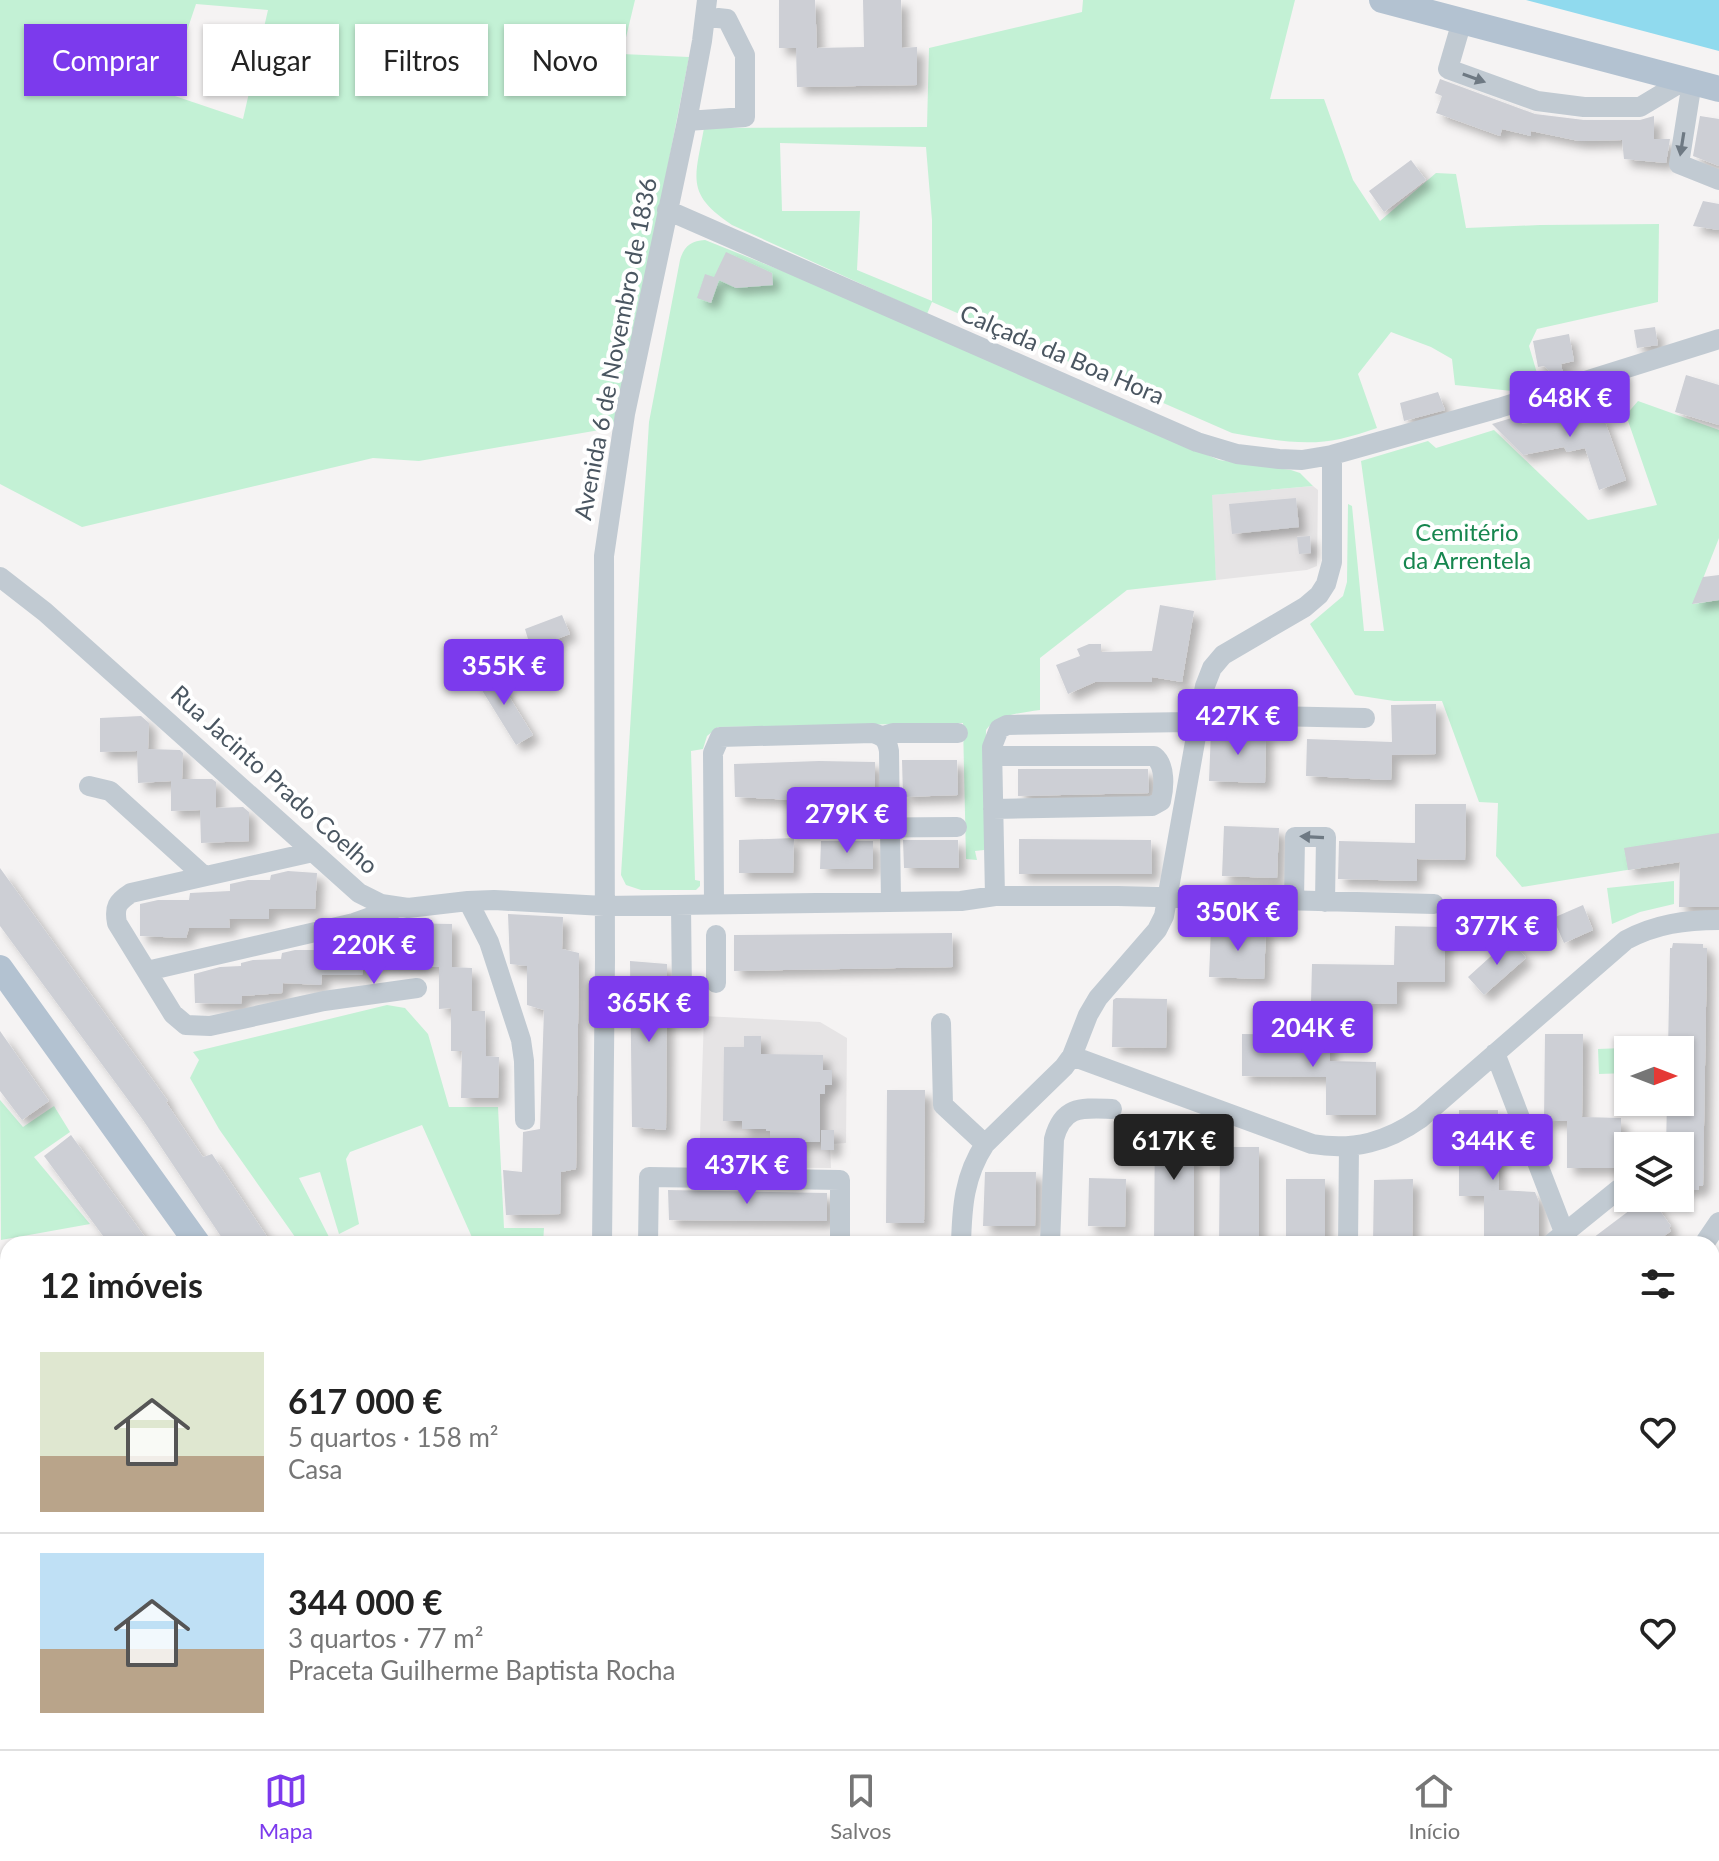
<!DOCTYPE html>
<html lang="pt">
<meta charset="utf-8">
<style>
body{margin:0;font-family:Lato,sans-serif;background:#f6f6f6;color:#222;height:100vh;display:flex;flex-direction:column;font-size:30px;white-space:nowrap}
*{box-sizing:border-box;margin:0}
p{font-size:26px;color:#767676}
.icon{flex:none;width:44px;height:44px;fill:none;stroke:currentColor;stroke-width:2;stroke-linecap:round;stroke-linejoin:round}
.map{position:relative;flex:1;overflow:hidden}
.sheet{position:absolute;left:0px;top:1236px;width:1720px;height:514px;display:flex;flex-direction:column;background:#fff;border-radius:24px 24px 0 0;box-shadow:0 2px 6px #0004}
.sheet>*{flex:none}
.hud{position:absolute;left:24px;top:24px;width:800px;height:72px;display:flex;gap:16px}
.needle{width:52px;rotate:90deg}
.tools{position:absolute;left:1614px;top:1036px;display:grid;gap:16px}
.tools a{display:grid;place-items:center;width:80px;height:80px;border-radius:0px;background:#fff;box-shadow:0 2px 6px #0004;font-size:40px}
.price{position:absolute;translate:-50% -68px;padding:0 18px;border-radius:8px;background:#7c3aed;color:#fff;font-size:26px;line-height:52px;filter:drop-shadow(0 2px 4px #0008)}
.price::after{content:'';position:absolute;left:50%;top:48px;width:24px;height:18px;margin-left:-12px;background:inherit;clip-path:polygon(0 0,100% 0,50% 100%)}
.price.selected{background:#222;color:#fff}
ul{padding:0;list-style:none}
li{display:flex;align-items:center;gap:24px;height:200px;padding:0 40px}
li+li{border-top:2px solid #e0e0e0}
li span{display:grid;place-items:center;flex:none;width:224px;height:160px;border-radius:0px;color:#555}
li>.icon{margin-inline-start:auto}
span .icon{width:96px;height:96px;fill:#fffc;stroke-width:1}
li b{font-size:34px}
h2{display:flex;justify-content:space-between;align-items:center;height:96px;padding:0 40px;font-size:34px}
.tag{padding:0 28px;border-radius:0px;background:#fff;box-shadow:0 2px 6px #0004;font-size:28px;line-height:72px}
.tag.selected{background:#7c3aed;color:#fff}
.dock{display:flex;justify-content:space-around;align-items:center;height:112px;border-top:2px solid #e0e0e0;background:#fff;font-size:22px;color:#767676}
.dock a{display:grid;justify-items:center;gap:4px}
.dock .selected{color:#7c3aed}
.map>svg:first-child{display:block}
.education{fill:#e6e4e5}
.green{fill:#c3f1d5;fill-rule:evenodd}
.water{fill:#90daee}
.building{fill:#cdcfd5;filter:url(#shadow)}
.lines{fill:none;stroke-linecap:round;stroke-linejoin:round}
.minor{stroke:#c1cad2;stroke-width:20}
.major{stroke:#b3c2d1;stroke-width:26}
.oneway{fill:#6e7983}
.labels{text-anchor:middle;stroke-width:8;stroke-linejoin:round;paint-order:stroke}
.street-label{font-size:24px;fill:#4a5661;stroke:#fff}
.park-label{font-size:24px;fill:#17864f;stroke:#fff}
</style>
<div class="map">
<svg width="1719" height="1749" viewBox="0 0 1719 1749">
<defs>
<filter id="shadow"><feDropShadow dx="7" dy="7" stdDeviation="4" flood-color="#0004"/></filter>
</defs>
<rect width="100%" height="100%" fill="#f5f3f3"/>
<path class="education" d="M1313,486L1318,490L1317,566L1307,570L1216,580L1211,495Z
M704,1016L820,1022L847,1038L846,1143L830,1144L831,1168L699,1167Z
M8,1601V1742H185L186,1749H0V1602Z"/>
<path class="green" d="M0,0H635L622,54L689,57L617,427L419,461L373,458L82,527L0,484ZM196,4L268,10L243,119L166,93Z
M1083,0H1295L1270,99H1324L1353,180L1380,221L1436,173L1456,174L1466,228L1540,225L1659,224L1658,302L1537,329L1529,346L1539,380L1512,391L1455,385L1452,359L1431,347L1391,332L1358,374L1377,428C1365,432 1353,436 1340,439C1305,447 1267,439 1232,433L932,302L927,314L732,225C685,194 695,178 704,128L927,127L929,48L1082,12ZM780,143L926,147L932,220V301L857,270L860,211H782Z
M705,240L805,280L1219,460L1291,470L1300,473L1313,486L1212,495L1216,580L1127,590L1040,658V710C1021,713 998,714 986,730L984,850L975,851L977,860L966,859L963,723L718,727L707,736L703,749L691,751L695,880L700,881V886L696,890H641L626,885L621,875L649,422L680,260C684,246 691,241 705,240Z
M1638,401L1719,430V538L1693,604L1719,600V855L1522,887L1496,856L1498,803L1479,802L1442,701H1394L1355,695L1310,624L1343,596L1347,582L1348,504L1352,506L1364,631H1384L1361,461L1428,441L1436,448L1494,430L1588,520L1657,505L1626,415Z
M1674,881V904L1640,912L1612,924L1607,888Z
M387,1005L405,1008L428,1034L449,1107H498L504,1228H544L543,1244H475L422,1125L350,1152L346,1159L359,1224L339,1234L320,1172L299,1178L329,1237L314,1244H300L219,1129L190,1078L199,1060L193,1052Z
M1648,1047V1050H1628V1073L1599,1074L1598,1049Z
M0,1100L23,1127L54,1106L70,1132L34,1157L90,1224L1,1240Z
M8,1534V1601L0,1602V1537Z
M1719,1660V1749H1427L1428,1742H1712V1661Z
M0,1713H8V1742H95L96,1749H0Z
M575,1742H739L736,1749H573Z
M755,1742H1101L1110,1748V1742H1365L1364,1749H752Z"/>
<path class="water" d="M1526,0H1719V51Z"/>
<path class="building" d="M779,0H815L817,48L864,47L863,0H901L902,48L917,47V85L797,87L796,48H779Z
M1440,79L1535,114L1584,120H1640L1654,116V139H1670L1666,163L1624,159L1622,140L1579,141L1531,131V136L1502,129L1500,136L1436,113L1442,96L1435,93Z
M1700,116L1719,119V166L1693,156Z
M1411,160L1426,180L1384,212L1369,191Z
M1703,201L1719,204V230L1693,226Z
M726,252L772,273L773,285L736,288L719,280L711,303L697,298L705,274L714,277Z
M1655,327L1658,345L1637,348L1634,330Z
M1569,334L1574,361L1561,364L1563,374L1555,377L1544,366L1538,367L1533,341Z
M1686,375L1719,385V425L1675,412Z
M1438,392L1445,410L1404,421L1400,403Z
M1590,398L1593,417L1603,416L1626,480L1599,490L1585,448L1567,452L1564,447L1523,455L1492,424L1518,416L1522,424L1560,419L1557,404Z
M1296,498L1299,527L1232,534L1229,504Z
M1310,536L1311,553L1299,554L1297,537Z
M1719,575V600L1692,604L1703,577Z
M1160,605L1194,611L1182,682L1152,677V682H1095L1068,694L1056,665L1080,656L1077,649L1089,644H1101V652L1152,651Z
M562,615L570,634L531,649L525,629Z
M492,669L533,735L516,745L475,679Z
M1436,704V754L1392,755L1391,780L1306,776L1307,739L1392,742L1391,705Z
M141,716L149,723L148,749L180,750L183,753L182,779H212L216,782V808L243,807L249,812V841L201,843L200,810L171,811V781L138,783L137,751L100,752V718Z
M1211,731L1266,733L1265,783L1209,781Z
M902,760H957L958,795L903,797Z
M819,761L875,762V792H793V800L735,797L734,764Z
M1018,769H1148L1149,793L1018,796Z
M1415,804H1466L1465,860L1417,859V881L1338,879L1339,841L1415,843Z
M1224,826L1279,828L1277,878L1222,876Z
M1719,833V907H1679L1680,862L1628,870L1624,848Z
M794,838L793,873H739V840Z
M1019,839L1151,840L1152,874H1019Z
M903,840H958L959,868H904Z
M821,841H873V869H820Z
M0,868L168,1101L166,1102L203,1157L212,1154L272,1244H226L143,1120L0,926Z
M288,871L317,873L315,909H269V919H229L230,928H189L186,938L140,936V904L158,900H189L190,893L230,891V884L248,880H270L271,875Z
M1583,905L1593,930L1564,943L1553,918Z
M508,914L563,917L562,949L579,953L576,1169L561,1172L560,1214L506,1215L503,1170L522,1172L523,1132L540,1129L544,1010L527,1005V966L510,964Z
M401,923L452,924V967L472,968V1011H485L486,1056L499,1057L498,1098H461L462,1051H451V1008L439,1009V967L363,965L362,975H322L321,985L283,983L282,993L242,996L241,1004L195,1003L194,974L220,967L241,966V963L253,960L281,959L282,953L295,950H321L323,944L342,939L364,938L365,933L373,930L400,929Z
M1395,926L1445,927V982H1397V1004L1311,1002L1312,964L1394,965Z
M1211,927L1266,929L1264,979L1209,977Z
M952,933L953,967L734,971V935Z
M1510,939L1526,958L1484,995L1468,977Z
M1673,943L1703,944V948H1707L1703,1186H1699V1190L1680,1189V1146H1666L1667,1102H1680V1050H1668L1670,948H1672Z
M630,961L667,964L666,1130L632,1127Z
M1116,998L1167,999L1166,1048L1112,1047L1113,1000Z
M0,1031L49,1101L22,1120L0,1091Z
M1242,1034L1330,1035V1061L1376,1062V1115H1326V1077L1242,1076Z
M1545,1034H1583L1582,1117L1621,1118V1168H1567V1121H1544Z
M744,1036H761V1054L823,1055V1070H832V1085H825V1094H820V1142H770V1131H766V1129H742V1121H723L724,1047H744Z
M887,1090H925L924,1223H886Z
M1459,1110H1498L1499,1190L1535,1192L1539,1202V1242H1484V1196H1459Z
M1155,1120H1194V1244H1154Z
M821,1130H834V1150H821Z
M71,1135L150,1244H109L44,1156Z
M1220,1147H1259V1244H1219Z
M985,1172H1036L1035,1226H983Z
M1089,1178L1126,1179L1125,1227L1088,1226Z
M1286,1179H1325V1244H1286Z
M1413,1179L1412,1244H1373L1374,1180Z
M668,1190L827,1193V1221L669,1220Z
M1646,1198L1649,1202L1652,1200L1671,1226L1669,1228L1671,1231L1653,1244H1585Z"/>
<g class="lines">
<path class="minor" d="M1462,21L1448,69L1537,101L1584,107H1640L1685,80
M1692,82L1679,164L1719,180
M687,121L745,117V55L727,19L718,18
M667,210L1197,442L1237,454L1279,459L1302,460L1332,455L1499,408L1719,339
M0,577L45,612L359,893L381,904L408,908L468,901L494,900L604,906L961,901L995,896H1118L1434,904
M883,736L893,733H958
M993,756H1154C1166,765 1164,788 1161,801L1152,806L993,809
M89,786L110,791L204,876
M822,828L957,827
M313,852L131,893C117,902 114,907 117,923L173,1014L186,1025L210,1026L324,1001L417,988
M995,896L992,747L999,729L1007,725L1188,722L1227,715L1365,718
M468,901L489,942L521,1040L524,1061L525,1120
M1294,901L1295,837H1326L1325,902
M714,904L713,753L720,737L873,733C884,736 887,740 889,751L891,902
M681,905L682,996
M716,935V983
M147,971L354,923L396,908
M941,1023L943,1105L985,1144
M1495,1053L1564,1232
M1072,1056L1312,1144C1354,1151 1387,1142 1421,1118L1626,940C1656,924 1685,920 1719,920
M602,1244L605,960L604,556L625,414L687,121L702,41L707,0
M648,1244L649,1177L840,1180V1244
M961,1244C962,1207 964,1176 985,1144L1064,1067L1072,1056L1088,1015L1098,998L1157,930L1164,916L1205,686L1212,668L1223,655L1305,607L1319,595L1326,584L1332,562V455
M1050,1244L1054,1139C1063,1105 1082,1108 1112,1109
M1348,1244L1349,1147
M1551,1244L1619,1189
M1704,1244L1719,1222
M1712,1548L1719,1544
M1712,1644L1719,1643
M517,1742L546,1749
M741,1749L745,1742"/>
<path class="major" d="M1382,0L1719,89
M0,968L198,1244
M0,1378H8
M1712,1458L1719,1452
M354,1742L355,1749"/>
</g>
<defs><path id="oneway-solid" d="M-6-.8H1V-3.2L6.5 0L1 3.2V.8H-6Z" transform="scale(2)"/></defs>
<g class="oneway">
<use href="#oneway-solid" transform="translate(1474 78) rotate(20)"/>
<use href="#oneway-solid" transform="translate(1682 144) rotate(99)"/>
<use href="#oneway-solid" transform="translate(1312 837) rotate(-177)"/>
</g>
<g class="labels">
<g class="street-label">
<text transform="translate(616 349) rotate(-79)" y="8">Avenida 6 de Novembro de 1836</text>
<text transform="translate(1062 355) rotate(23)" y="8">Calçada da Boa Hora</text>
<text transform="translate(274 780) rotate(42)" y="8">Rua Jacinto Prado Coelho</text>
</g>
<g class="park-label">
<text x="1467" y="541">Cemitério<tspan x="1467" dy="28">da Arrentela</tspan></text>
</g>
</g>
</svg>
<div class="tools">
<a><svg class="needle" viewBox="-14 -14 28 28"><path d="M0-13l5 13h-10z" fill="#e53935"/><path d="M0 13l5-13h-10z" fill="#767676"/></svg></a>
<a><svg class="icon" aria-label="layers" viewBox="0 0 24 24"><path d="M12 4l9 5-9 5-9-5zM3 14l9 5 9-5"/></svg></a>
</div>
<b class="price" style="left:1570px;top:439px">648K €</b>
<b class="price" style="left:504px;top:707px">355K €</b>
<b class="price" style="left:1238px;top:757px">427K €</b>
<b class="price" style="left:847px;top:855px">279K €</b>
<b class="price" style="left:1238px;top:953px">350K €</b>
<b class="price" style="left:1497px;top:967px">377K €</b>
<b class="price" style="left:374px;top:986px">220K €</b>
<b class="price" style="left:649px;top:1044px">365K €</b>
<b class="price" style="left:1313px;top:1069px">204K €</b>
<b class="price selected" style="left:1174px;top:1182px">617K €</b>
<b class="price" style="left:1493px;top:1182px">344K €</b>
<b class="price" style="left:747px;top:1206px">437K €</b>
<div class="hud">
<a class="tag selected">Comprar</a>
<a class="tag">Alugar</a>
<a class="tag">Filtros</a>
<a class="tag">Novo</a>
</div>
<section class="sheet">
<h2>12 imóveis<svg class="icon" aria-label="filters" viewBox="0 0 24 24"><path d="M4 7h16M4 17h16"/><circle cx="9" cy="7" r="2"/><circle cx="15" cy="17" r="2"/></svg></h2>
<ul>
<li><span style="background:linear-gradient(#dfe7d0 65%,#b9a48a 0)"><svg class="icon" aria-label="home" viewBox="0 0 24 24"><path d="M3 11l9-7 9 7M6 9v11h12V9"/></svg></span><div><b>617 000 €</b><p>5 quartos · 158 m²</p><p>Casa</p></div><svg class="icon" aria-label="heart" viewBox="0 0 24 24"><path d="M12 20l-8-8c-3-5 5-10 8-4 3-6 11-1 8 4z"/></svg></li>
<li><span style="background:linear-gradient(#bfe0f5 60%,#b9a48a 0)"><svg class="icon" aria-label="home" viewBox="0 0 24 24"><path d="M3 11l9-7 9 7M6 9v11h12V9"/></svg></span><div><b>344 000 €</b><p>3 quartos · 77 m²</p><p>Praceta Guilherme Baptista Rocha</p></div><svg class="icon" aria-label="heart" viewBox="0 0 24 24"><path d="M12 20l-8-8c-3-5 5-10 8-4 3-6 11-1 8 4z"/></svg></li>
</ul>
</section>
</div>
<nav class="dock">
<a class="selected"><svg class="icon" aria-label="map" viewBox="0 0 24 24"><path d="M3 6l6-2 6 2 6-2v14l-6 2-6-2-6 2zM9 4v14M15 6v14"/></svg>Mapa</a>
<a><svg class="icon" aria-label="saved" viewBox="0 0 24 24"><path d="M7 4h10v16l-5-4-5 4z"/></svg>Salvos</a>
<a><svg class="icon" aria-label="home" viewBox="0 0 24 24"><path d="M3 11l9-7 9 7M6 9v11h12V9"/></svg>Início</a>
</nav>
